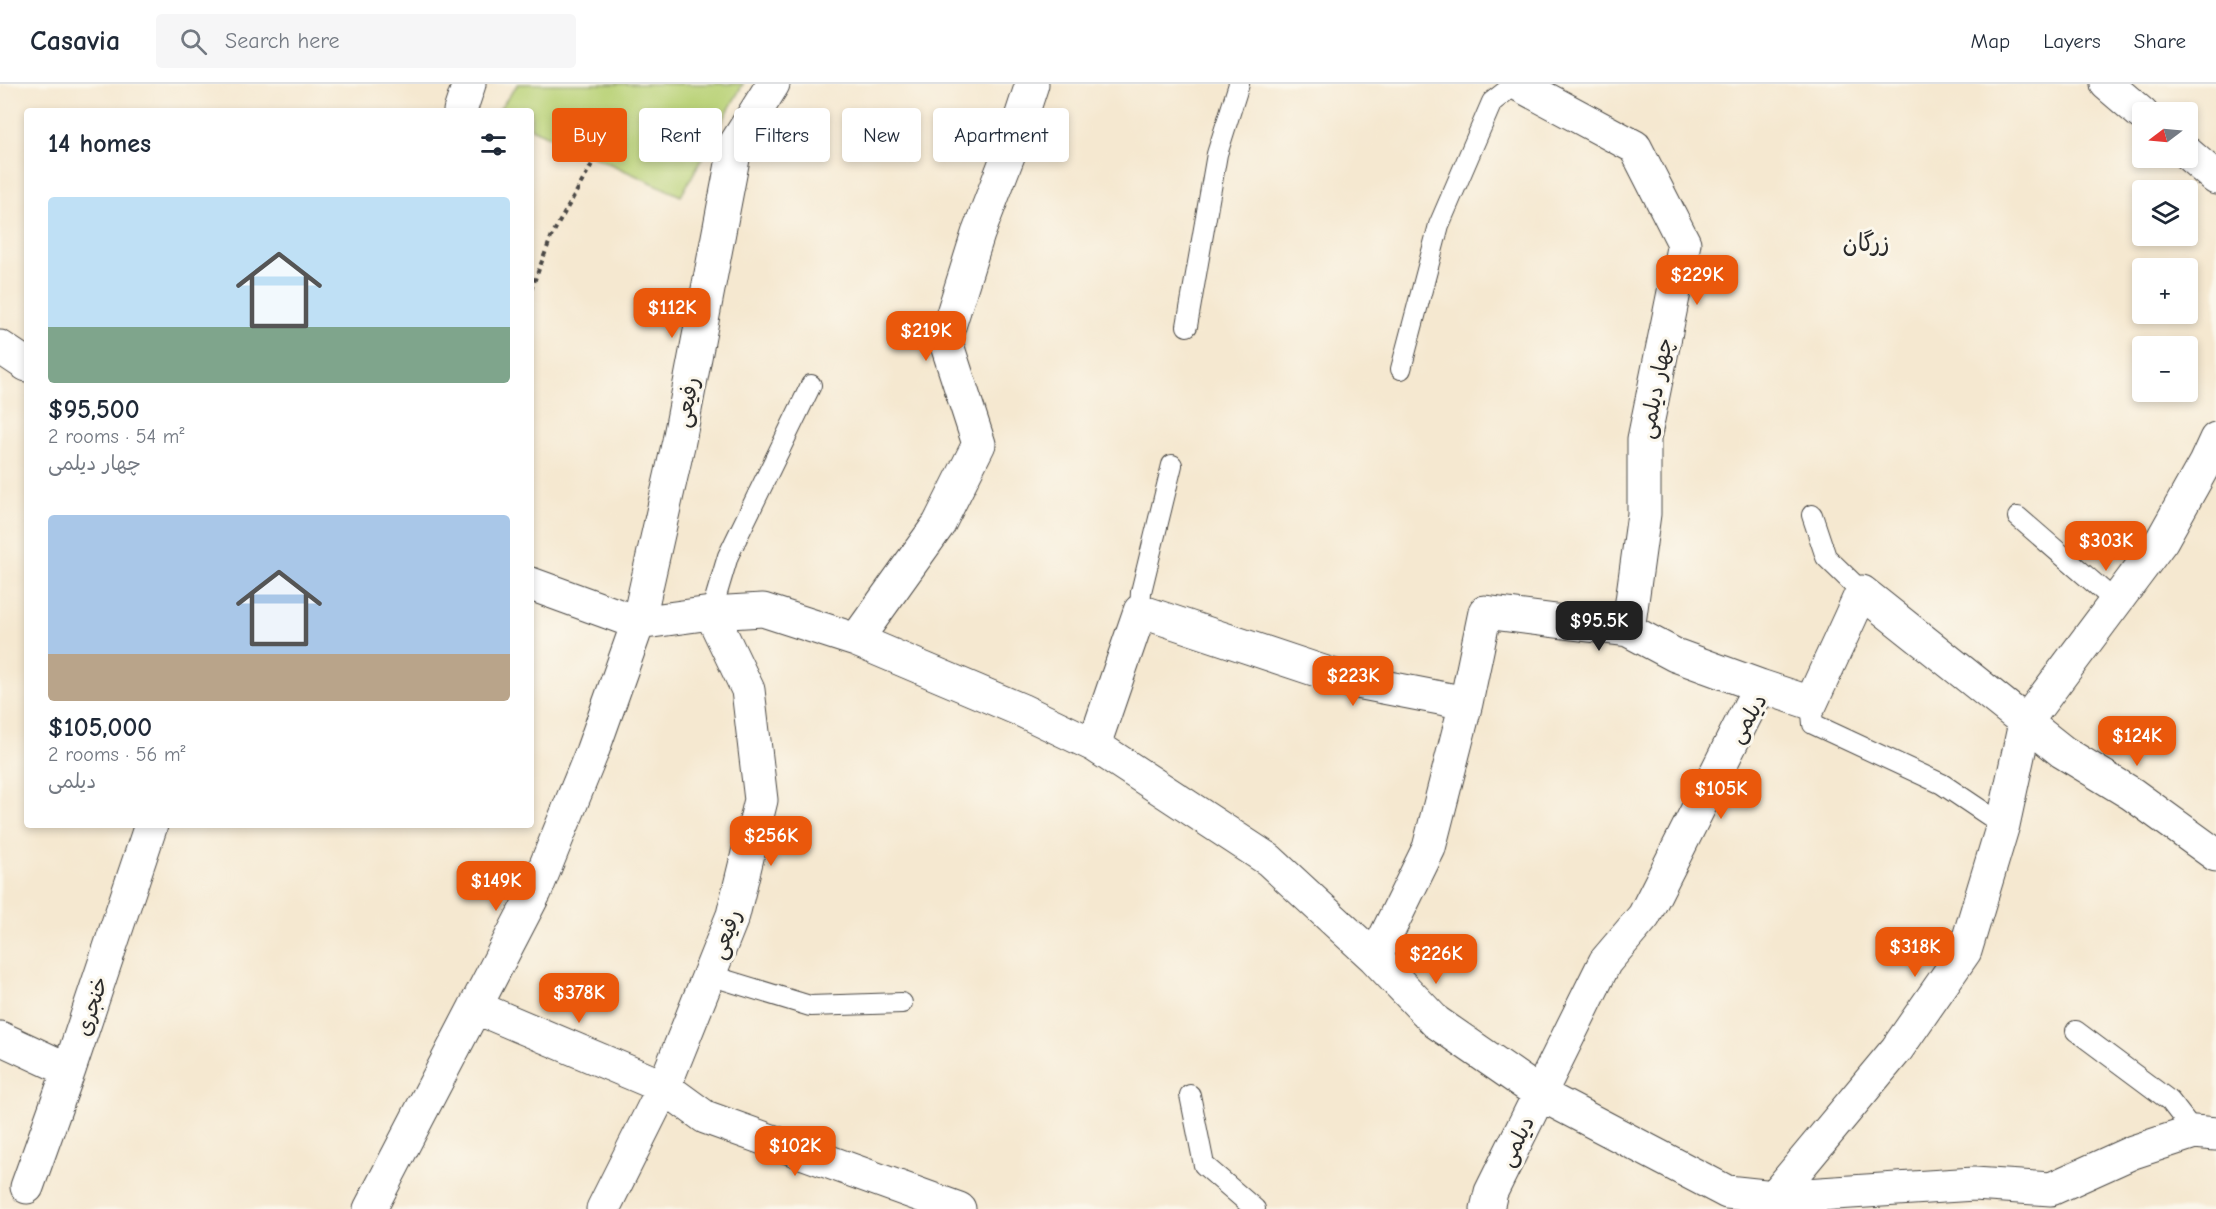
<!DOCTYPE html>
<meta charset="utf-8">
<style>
body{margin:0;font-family:"Comic Neue","Playpen Sans Arabic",sans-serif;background:#f6f6f7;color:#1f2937;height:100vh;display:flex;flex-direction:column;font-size:22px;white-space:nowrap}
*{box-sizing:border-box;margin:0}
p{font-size:20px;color:#747a83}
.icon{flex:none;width:33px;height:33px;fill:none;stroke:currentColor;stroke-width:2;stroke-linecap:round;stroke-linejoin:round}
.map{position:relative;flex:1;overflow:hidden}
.panel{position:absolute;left:24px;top:24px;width:510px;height:720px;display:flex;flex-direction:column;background:#fff;border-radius:6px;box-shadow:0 3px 9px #0003}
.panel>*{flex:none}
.guide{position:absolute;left:552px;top:24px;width:570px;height:54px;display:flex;gap:12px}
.needle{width:39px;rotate:254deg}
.buttons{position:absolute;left:2132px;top:18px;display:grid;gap:12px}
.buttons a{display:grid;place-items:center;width:66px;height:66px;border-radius:6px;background:#fff;box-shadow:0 3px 9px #0003;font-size:30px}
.price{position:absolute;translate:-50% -51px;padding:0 14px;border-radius:12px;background:#ea580c;color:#fff;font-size:20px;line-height:39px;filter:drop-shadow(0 2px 3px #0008)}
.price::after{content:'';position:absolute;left:50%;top:36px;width:18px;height:14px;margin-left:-9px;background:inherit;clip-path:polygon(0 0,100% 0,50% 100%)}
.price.current{background:#222;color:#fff}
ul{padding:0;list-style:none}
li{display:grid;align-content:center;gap:12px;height:318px;padding:0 24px}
li span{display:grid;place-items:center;height:186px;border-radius:6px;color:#555}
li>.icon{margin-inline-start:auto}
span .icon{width:108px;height:108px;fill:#fffc;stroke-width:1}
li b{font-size:26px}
h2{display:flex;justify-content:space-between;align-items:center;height:72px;padding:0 24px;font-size:26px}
.pill{padding:0 21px;border-radius:6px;background:#fff;box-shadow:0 3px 9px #0003;font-size:21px;line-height:54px}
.pill.current{background:#ea580c;color:#fff}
header{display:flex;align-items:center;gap:36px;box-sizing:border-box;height:84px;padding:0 30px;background:#fff;border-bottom:2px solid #e0e1e3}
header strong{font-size:28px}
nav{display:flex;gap:33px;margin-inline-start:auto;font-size:21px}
.search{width:420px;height:54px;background:#f6f6f7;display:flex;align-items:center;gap:15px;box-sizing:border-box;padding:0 21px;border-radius:6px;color:#747a83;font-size:22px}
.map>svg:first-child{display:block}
.green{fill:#b9d277;stroke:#727e51;stroke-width:1.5}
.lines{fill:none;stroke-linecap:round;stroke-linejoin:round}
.lane-casing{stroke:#494744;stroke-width:22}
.street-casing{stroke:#494744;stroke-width:35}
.secondary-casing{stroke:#494744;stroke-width:35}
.path{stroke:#494744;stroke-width:4;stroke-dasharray:4.5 4.5;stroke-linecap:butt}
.lane{stroke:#fff;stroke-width:20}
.street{stroke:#fff;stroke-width:33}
.secondary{stroke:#fff;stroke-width:33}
.labels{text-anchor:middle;stroke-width:6;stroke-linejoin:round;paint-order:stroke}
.street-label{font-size:22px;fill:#2b2b2b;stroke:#fbf7ec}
.neighbourhood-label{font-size:24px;fill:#2b2b2b;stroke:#fbf7ec}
</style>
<header>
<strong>Casavia</strong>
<div class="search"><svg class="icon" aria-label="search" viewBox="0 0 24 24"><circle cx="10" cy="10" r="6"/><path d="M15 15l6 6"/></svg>Search here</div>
<nav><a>Map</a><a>Layers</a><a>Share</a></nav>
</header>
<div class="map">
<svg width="2216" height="1125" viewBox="0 0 2216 1125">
<rect width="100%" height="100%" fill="#fbf7ec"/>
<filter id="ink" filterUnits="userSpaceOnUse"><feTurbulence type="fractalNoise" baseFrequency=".0167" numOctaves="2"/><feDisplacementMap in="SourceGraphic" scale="12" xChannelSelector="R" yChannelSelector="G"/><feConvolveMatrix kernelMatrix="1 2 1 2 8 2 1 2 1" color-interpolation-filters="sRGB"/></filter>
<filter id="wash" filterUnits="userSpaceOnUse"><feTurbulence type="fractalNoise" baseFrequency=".008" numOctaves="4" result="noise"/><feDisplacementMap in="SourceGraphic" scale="24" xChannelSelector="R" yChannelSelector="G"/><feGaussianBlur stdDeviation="1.35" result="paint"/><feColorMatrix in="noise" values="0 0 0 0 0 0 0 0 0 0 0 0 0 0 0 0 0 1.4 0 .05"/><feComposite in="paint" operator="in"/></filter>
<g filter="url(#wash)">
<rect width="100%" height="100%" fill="#f5e8d0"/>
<path class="green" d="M518,0H743L681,112L531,44V27H498Z"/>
</g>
<g filter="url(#ink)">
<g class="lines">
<defs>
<path id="lane" d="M1187,242L1217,70L1239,0
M1401,285L1439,141L1492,18L1515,0
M1812,431L1826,473L1862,508
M2018,433L2116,518
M1140,527L1141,508L1172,381
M711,529L728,472L811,301
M1811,619L1813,640L1942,700L2003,741
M709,891L810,922L902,919
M2076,947L2170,1017L2194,1048
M1190,1011L1204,1081L1255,1125"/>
<path id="street" d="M1518,0L1635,63L1684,159L1644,355V430L1628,546
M460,27L469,0
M0,263L27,281
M531,500L638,539L711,529L748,606L761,716L733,831L664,1003L603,1125
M711,529L763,526L856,556L1021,626L1094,661L1269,776L1375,874L1436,938L1540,1010L1727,1108L1774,1113L1974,1100L2051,1105L2133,1068L2194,1048L2216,1050
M856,556L939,440L979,360L945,255L978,150L1011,64L1032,0
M1466,619L1485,528L1628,546L1675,571L1760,602
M1094,661L1140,527L1347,596L1466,619L1429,764L1375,874
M475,923L664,1003L705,1033L959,1125
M0,954L69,986
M27,1103L69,986L151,741
M1767,1124L1774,1113L1897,965L1965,867L2003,741L2025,639L2162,456L2205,379L2216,355
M370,1125L535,808L592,668L638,539L679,357L736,59L773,0
M1487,1125L1491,1108L1605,878L1644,832L1760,602L1811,619L1862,508L2063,668L2132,710L2216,771"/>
<path id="secondary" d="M2107,0L2142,30
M2187,69L2216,94"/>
</defs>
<use href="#lane" class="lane-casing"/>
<use href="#street" class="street-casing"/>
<use href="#secondary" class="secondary-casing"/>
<path class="path" d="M531,206L552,151L605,57"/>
<use href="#lane" class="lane"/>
<use href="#street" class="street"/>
<use href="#secondary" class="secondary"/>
</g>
</g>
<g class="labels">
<g class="street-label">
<text transform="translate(1655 304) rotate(-79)" y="8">چهار دیلمی</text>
<text transform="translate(686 318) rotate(-79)" y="8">رفیعی</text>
<text transform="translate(1747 634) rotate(-59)" y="8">دیلمی</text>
<text transform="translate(725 850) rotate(-70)" y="8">رفیعی</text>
<text transform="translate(91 922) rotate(-72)" y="8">خنجری</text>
<text transform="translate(1516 1057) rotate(-64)" y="8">دیلمی</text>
</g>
<g class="neighbourhood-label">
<text x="1866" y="167">زرگان</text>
</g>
</g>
</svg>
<div class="buttons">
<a><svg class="needle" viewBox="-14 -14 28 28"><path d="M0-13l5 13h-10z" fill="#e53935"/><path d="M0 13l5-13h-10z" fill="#747a83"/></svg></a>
<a><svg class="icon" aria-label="layers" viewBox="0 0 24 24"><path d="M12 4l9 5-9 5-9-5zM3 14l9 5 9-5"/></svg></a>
<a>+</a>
<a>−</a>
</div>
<b class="price" style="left:1697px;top:222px">$229K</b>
<b class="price" style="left:672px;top:255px">$112K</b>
<b class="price" style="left:926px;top:278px">$219K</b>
<b class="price" style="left:2106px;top:488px">$303K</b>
<b class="price current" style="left:1599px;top:568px">$95.5K</b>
<b class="price" style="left:1353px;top:623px">$223K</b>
<b class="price" style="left:2137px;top:683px">$124K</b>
<b class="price" style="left:1721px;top:736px">$105K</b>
<b class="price" style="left:771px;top:783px">$256K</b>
<b class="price" style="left:496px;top:828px">$149K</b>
<b class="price" style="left:1915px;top:894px">$318K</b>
<b class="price" style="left:1436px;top:901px">$226K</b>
<b class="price" style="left:579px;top:940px">$378K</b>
<b class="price" style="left:795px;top:1093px">$102K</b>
<div class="guide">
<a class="pill current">Buy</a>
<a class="pill">Rent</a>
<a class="pill">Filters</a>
<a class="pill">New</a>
<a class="pill">Apartment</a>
</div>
<section class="panel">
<h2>14 homes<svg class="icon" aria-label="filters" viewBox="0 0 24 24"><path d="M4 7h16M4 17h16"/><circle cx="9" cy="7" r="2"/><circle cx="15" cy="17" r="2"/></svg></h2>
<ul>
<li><span style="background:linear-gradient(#bfe0f5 70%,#7fa58c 0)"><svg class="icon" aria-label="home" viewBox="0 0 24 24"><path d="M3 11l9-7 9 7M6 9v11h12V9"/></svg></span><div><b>$95,500</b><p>2 rooms · 54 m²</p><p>چهار دیلمی</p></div></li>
<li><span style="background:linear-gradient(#a9c7e8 75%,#b9a48a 0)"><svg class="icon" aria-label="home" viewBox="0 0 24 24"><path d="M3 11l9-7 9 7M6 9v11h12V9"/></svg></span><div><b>$105,000</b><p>2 rooms · 56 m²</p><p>دیلمی</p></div></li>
</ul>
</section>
</div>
